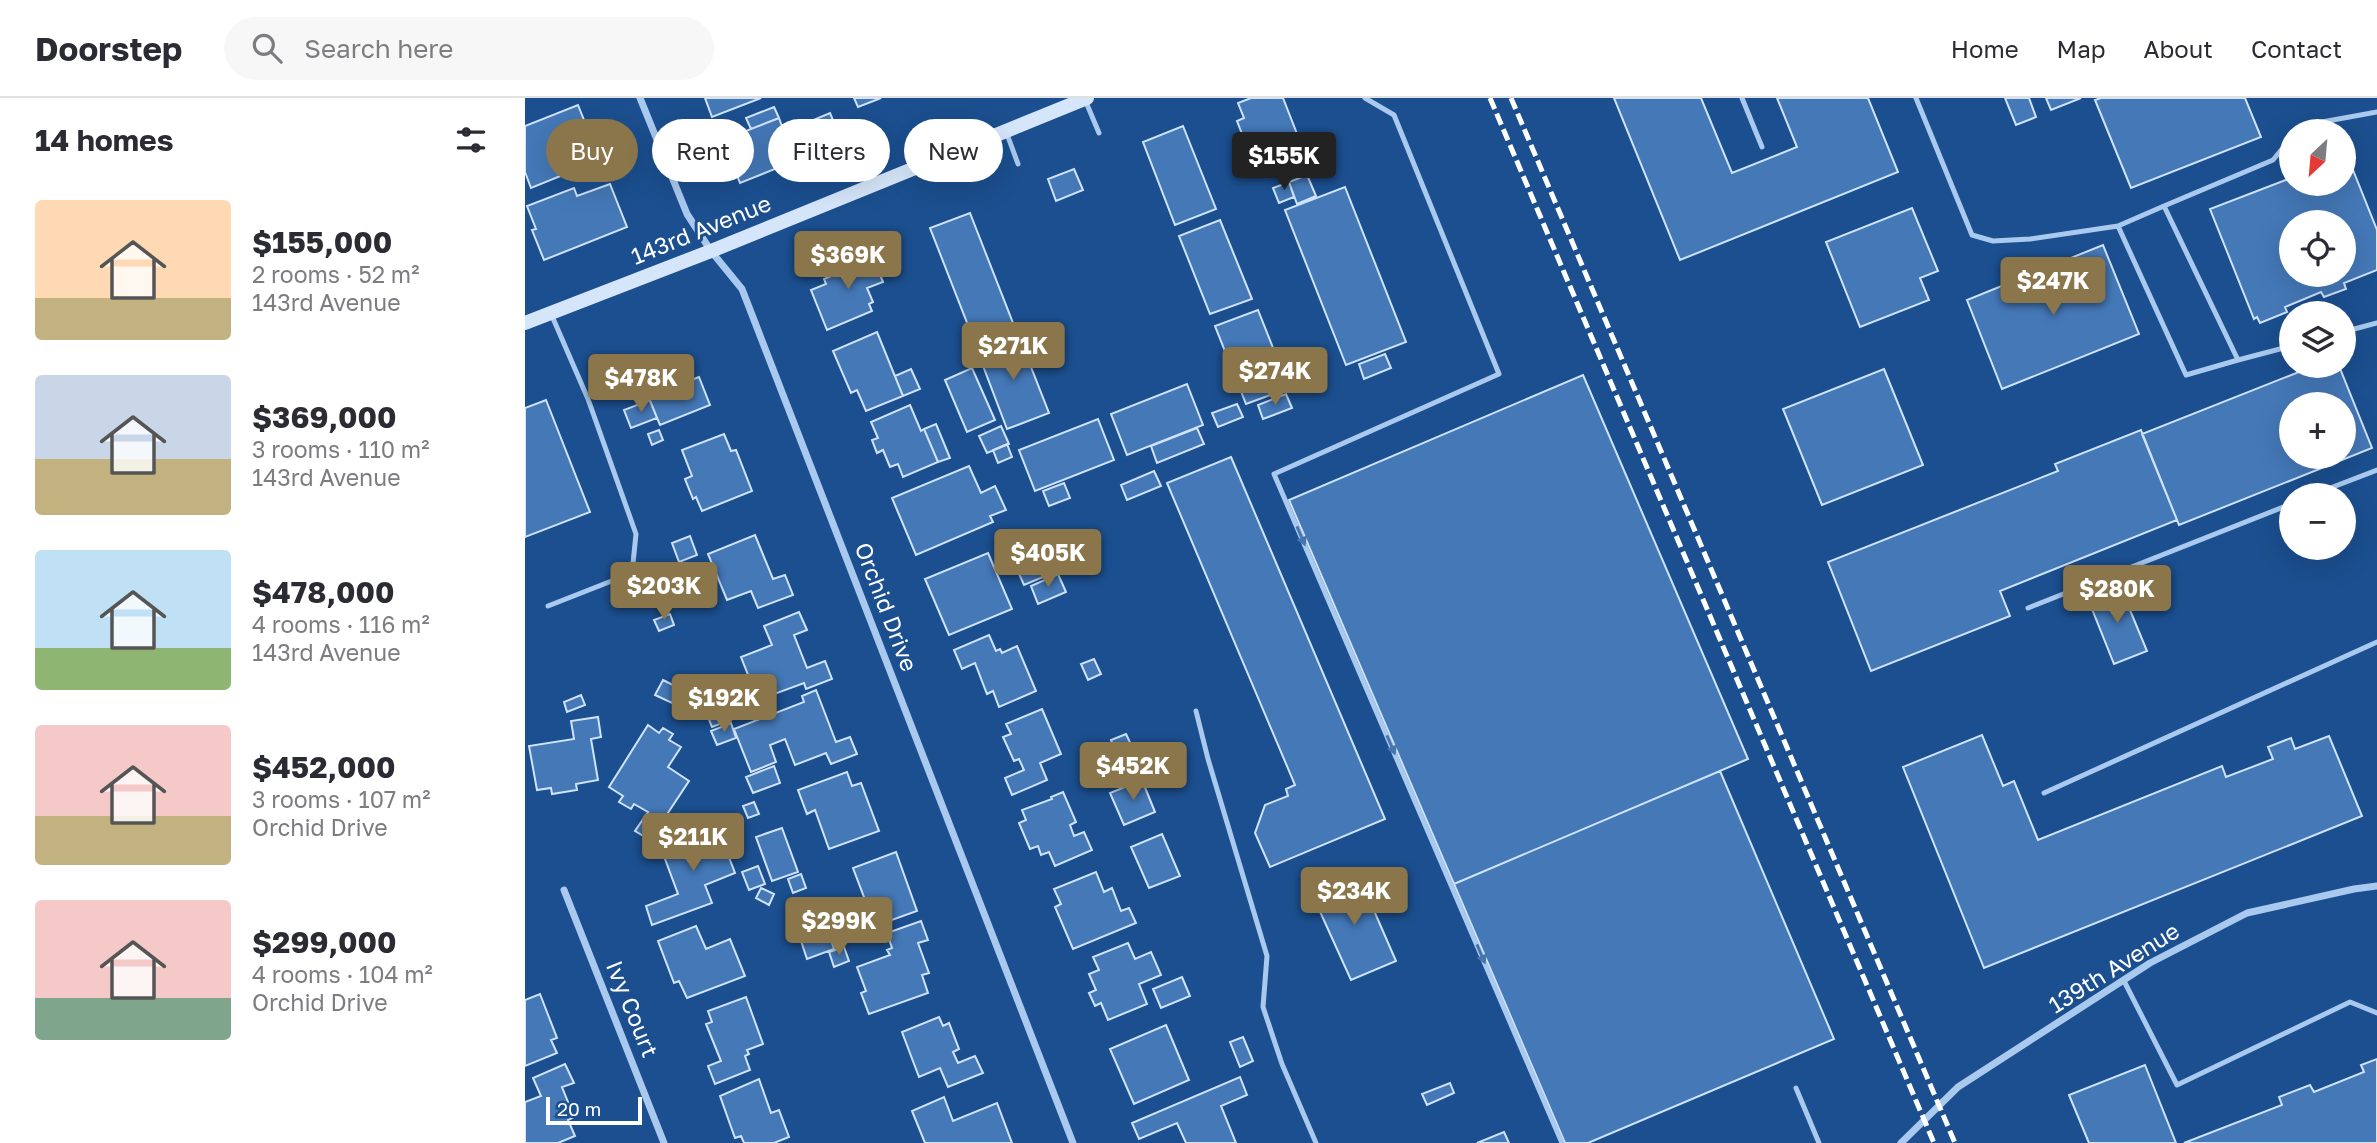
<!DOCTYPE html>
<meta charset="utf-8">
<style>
body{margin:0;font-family:"Golos Text",sans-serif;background:#f7f7f7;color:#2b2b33;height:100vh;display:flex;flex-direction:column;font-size:26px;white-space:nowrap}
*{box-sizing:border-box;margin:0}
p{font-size:23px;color:#7c7c81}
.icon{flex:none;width:38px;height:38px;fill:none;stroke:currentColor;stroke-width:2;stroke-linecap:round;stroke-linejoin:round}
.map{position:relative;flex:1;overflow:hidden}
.details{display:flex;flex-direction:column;background:#fff;width:525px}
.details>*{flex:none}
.guide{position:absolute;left:21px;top:21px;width:665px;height:63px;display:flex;gap:14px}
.needle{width:46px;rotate:206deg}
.buttons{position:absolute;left:1754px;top:21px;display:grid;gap:14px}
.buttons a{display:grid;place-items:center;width:77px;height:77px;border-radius:50%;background:#fff;box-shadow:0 7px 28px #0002;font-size:35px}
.scale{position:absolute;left:21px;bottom:18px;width:96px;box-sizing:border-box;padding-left:7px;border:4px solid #fff;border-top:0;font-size:19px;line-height:24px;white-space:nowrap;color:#fff;-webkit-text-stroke:5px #1b4f8f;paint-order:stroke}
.price{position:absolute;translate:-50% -60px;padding:0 16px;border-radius:7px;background:#8a764a;color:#fff;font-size:23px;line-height:46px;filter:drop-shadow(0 2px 4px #0008)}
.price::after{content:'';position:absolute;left:50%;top:42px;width:21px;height:16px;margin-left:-10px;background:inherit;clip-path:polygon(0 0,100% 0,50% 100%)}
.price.selected{background:#222;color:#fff}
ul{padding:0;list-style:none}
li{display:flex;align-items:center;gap:21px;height:175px;padding:0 35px}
li span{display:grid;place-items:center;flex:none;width:196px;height:140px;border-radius:7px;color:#555}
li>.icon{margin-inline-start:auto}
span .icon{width:84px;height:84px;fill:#fffc;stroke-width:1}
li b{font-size:30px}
h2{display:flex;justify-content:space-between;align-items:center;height:84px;padding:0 35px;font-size:30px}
.pill{padding:0 24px;border-radius:32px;background:#fff;box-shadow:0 7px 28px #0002;font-size:24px;line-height:63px}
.pill.selected{background:#8a764a;color:#fff}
header{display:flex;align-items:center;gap:42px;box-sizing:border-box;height:98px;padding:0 35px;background:#fff;border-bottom:2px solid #e1e1e2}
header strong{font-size:33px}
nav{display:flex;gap:38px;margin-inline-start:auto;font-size:24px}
.search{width:490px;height:63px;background:#f7f7f7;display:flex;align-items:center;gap:18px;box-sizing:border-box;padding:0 24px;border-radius:38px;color:#7c7c81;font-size:26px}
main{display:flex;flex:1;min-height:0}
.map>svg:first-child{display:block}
.building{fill:#4478b7;stroke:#cfe3fa;stroke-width:2;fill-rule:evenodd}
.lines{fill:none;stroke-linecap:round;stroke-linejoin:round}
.lane{stroke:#a9c9ee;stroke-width:5}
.street{stroke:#a9c9ee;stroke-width:7}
.secondary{stroke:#d6e6fa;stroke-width:14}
.rail{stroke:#fff;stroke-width:5;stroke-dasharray:12 5;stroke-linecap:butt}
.oneway{fill:#4674ac}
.labels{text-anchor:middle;stroke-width:6;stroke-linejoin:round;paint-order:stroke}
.street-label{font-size:23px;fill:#fff;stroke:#1b4f8f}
</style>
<header>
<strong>Doorstep</strong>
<div class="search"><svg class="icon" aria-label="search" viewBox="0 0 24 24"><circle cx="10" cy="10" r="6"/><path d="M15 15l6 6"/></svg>Search here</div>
<nav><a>Home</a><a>Map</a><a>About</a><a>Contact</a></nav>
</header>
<main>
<section class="details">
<h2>14 homes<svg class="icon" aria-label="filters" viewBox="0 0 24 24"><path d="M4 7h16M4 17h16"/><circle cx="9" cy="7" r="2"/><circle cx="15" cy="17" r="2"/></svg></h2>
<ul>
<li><span style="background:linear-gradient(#ffd9b3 70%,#c2b280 0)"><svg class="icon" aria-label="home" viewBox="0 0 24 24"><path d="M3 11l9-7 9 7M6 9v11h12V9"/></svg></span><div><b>$155,000</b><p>2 rooms · 52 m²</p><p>143rd Avenue</p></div></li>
<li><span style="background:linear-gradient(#c9d6e8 60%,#c2b280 0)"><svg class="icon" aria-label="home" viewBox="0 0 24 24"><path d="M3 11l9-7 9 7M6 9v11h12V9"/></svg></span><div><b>$369,000</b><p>3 rooms · 110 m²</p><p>143rd Avenue</p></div></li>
<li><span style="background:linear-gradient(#bfe0f5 70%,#8fb573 0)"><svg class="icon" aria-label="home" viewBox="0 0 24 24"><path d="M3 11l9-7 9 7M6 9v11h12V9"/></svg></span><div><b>$478,000</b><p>4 rooms · 116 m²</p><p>143rd Avenue</p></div></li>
<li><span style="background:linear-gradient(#f6c9c9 65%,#c2b280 0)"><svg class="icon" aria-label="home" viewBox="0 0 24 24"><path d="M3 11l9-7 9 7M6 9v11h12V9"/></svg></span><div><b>$452,000</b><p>3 rooms · 107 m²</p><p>Orchid Drive</p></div></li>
<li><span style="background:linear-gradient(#f6c9c9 70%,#7fa58c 0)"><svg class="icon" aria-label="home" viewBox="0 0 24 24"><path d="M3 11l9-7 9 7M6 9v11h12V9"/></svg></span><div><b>$299,000</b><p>4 rooms · 104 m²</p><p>Orchid Drive</p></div></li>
</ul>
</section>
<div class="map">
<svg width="1852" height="1045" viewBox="0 0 1852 1045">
<rect width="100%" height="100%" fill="#1b4f8f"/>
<path class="building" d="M180,0H236L187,19Z
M329,0H356L333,9Z
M726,0H758L783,64L742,79L726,38L719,41L712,23L719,20L713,5Z
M1089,0H1176L1207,75L1272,49L1252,0H1343L1373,74L1155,162Z
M1480,0H1504L1511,19L1491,27Z
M1521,0H1556L1526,12Z
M1576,0H1720L1736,39L1606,90L1570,2Z
M53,7L75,62L6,90L0,74V28Z
M249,9L254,20L226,31L221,20Z
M305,15L317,44L297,52L286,23Z
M254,20L259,34L286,23L297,52L215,85L198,42Z
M658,28L691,111L650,127L618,44Z
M1822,57L1852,132V172L1819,185L1821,191L1799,199L1796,194L1760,209L1762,214L1735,225L1732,219L1729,221L1685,111L1766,80V86H1818V59ZM1766,124H1818V177H1766Z
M549,71L558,92L531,103L523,81Z
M782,77L791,98L772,106L764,84Z
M764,84L769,99L754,105L748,90Z
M85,86L102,129L19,162L7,132L11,131L2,108L49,90L52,98Z
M820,89L881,244L821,267L760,112Z
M1387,110L1413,173L1395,180L1404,202L1335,229L1301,144Z
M445,115L488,225L448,240L405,130Z
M695,122L727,201L685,216L654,138Z
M1578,147L1614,236L1477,291L1442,202Z
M343,148L358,184L342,190L348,204L344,206L347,213L302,232L286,192L301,186L299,181L332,167L327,155Z
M733,212L764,290L721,306L690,228Z
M352,234L378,298L341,313L332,292L326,295L308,253Z
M493,236L524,315L482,331L452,252Z
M860,256L866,270L839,281L834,266Z
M1789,268H1814L1847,350L1654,427L1617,336ZM1766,306H1818V359H1766Z
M447,270L470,322L442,334L420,282Z
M386,271L395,291L378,298L370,278Z
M1359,271L1398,367L1297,407L1258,311Z
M1058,277L1223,661L929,786L764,402Z
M174,279L185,307L135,327L123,298Z
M662,286L678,327L602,357L586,316Z
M761,296L767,310L738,321L733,307Z
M21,302L65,414L0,439V310Z
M125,302L132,320L106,330L99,312Z
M712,306L718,319L693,329L687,315Z
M385,307L396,333L399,331L413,364L378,379L373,366L365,369L358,352L352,355L347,342L353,340L346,324Z
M573,321L589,362L510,393L494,352Z
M411,326L425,360L413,364L399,331Z
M476,328L484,346L462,355L454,338Z
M672,330L679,346L632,365L626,348Z
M134,332L138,342L127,347L123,336Z
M1616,332L1652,422L1475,493L1485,518L1346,573L1303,464L1533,373L1530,366Z
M199,336L206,353L211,352L227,393L177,413L171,399L168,401L160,381L167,378L157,352Z
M482,346L487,359L473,365L468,352Z
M706,359L860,721L745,769L730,735L740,707L763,698L761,691L770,687L642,385Z
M444,368L456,395L470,388L481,412L465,418L468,424L391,457L367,400Z
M629,373L636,388L602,402L596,387Z
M539,385L545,400L524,408L518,393Z
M230,437L248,481L260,477L268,497L233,510L226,493L202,502L183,456Z
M165,438L172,457L154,464L147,445Z
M505,450L518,479L499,487L486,458Z
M463,455L487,511L424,537L400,481Z
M533,476L541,494L513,506L506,488Z
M1595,488L1622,553L1589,566L1563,501Z
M274,514L282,532L269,537L282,570L300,563L307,581L281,591L279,585L233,602L216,559L247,547L239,528Z
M145,516L149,527L134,533L129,522Z
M464,537L471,553L475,551L477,555L492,548L511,593L474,609L468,593L462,596L450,565L437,571L429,552Z
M569,561L576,576L563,582L556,566Z
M138,582L154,590L147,605L130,597Z
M291,592L311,644L325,639L332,656L306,666L301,655L270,667L260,641L245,647L251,664L226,674L209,631L279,604L277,598Z
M56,597L60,607L42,614L39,604Z
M191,599L195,610L208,605L213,619L187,629L177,604Z
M517,611L536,656L515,665L522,682L487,697L480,680L499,672L494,661L489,663L478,639L486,636L481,626Z
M73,619L76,639L66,641L73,682L51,686L52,692L27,696L26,690L12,692L4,648L49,641L46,623Z
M206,625L211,640L192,647L186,633Z
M123,627L134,635L138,630L148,636L144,642L156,649L143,669L164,683L125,742L110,733L123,714L109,706L106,711L94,704L98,698L84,689Z
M601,636L610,655L594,662L586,642Z
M1457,637L1478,688L1489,683L1513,742L1697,668L1701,679L1748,661L1743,649L1766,640L1770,651L1804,638L1837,718L1459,870L1378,669Z
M249,668L255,685L228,695L221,679Z
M1195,673L1309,941L1063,1045H1040L929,786Z
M322,674L327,688L336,685L354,733L304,751L290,712L282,716L273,692Z
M617,682L630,714L599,727L585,695Z
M538,694L551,724L545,727L549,738L559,734L567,752L530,768L524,754L516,757L513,748L505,751L494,725L501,722L497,712L527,701L526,699Z
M229,704L234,716L223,720L218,708Z
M192,728L210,775L180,787L187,805L127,827L121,808L153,796L140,761L146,758L141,745Z
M257,730L273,774L247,783L231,739Z
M637,736L655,778L624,790L606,749Z
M371,754L392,813L350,828L328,770Z
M233,768L240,786L224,792L217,774Z
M571,774L579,794L587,790L596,813L604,810L611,825L548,851L530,809L536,806L529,791Z
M276,776L281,790L268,795L263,781Z
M833,776L871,863L826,882L787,796Z
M236,790L249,796L244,807L231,800Z
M396,823L403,842L393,845L404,875L397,877L403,895L344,916L336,895L341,893L332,869L365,857L362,852L367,850L362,835Z
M171,828L181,851L205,841L220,878L162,900L154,883L149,885L133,843Z
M302,831L309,851L282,861L275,840Z
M603,845L610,861L626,854L636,877L614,886L622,906L583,922L576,905L570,908L564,895L571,892L564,876L574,872L568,859Z
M319,849L324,863L309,869L304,854Z
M657,879L665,898L636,910L628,891Z
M15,896L32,940L26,942L32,955L0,968V902Z
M221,899L238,946L222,952L224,956L220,958L225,972L190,986L183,968L196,963L181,926L187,924L183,913Z
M414,919L418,928L424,925L434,951L428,954L433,965L450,958L458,975L423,989L415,970L394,979L377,934Z
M641,927L664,982L609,1006L585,951Z
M718,939L728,963L715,969L705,944Z
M1852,961V1045H1659L1757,1007L1754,999L1785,987L1789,994L1839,974L1836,967Z
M40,966L49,985L37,989L49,1019L43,1022L50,1038L33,1045H0V1004L16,998L8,980Z
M1620,967L1651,1045H1564L1544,997Z
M715,979L722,997L696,1008L711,1045H661L652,1025L614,1041L607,1025Z
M234,981L246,1015L254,1012L264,1039L249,1045H219L216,1038L210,1040L195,998Z
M925,985L929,995L902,1007L897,996Z
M419,999L428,1023L472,1005L487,1045H400L387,1013Z
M979,1034L984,1045H952Z"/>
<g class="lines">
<path class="lane" d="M840,0L869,17L974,276L749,376L1037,1045
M1217,0L1237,49
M1391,0L1447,137L1468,143L1505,141L1593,128
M561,4L574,35
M1771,33L1775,28L1852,14
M482,36L493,66
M1766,40L1748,62L1639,108L1713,262L1766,248
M1639,108L1593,128L1661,277L1713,262
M1818,234L1852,225
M1787,397L1852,372
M23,508L107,475L111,436L63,301L27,218
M1503,510L1766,406
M671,613L683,661L742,858L738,909L757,966L791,1045
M1519,695L1852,544
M1599,883L1652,987L1825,904L1852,915
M1271,990L1294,1045"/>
<path class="street" d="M115,0L162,116L186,153L217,191L548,1045
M39,792L139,1045
M1376,1045L1433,989L1625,865L1722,815L1829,791L1852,788"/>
<path class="secondary" d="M0,225L186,153L562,0"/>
<path class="rail" d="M965,0L1409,1045
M986,0L1430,1045"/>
</g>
<defs><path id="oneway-solid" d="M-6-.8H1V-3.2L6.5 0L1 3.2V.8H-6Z" transform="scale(1.75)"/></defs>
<g class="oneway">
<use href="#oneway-solid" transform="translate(776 438) rotate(67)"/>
<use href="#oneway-solid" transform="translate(866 647) rotate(67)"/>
<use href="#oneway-solid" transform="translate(956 856) rotate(67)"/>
</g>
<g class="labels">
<g class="street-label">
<text transform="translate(176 132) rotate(-22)" y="8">143rd Avenue</text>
<text transform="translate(361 509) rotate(69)" y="8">Orchid Drive</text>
<text transform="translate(1589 870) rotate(-32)" y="8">139th Avenue</text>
<text transform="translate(107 911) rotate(68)" y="8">Ivy Court</text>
</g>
</g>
</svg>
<div class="buttons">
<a><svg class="needle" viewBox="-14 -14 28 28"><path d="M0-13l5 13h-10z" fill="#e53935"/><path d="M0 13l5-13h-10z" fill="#7c7c81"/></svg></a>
<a><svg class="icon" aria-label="locate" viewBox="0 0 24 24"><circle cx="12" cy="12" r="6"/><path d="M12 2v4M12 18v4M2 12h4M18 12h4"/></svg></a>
<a><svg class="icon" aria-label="layers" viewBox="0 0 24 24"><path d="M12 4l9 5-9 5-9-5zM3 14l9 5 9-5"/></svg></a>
<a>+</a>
<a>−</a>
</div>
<div class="scale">20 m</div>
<b class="price selected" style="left:759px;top:94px">$155K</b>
<b class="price" style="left:323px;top:193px">$369K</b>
<b class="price" style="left:1528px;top:219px">$247K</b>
<b class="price" style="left:488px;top:284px">$271K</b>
<b class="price" style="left:750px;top:309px">$274K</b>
<b class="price" style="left:116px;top:316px">$478K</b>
<b class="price" style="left:523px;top:491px">$405K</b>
<b class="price" style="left:139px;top:524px">$203K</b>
<b class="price" style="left:1592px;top:527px">$280K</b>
<b class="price" style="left:199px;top:636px">$192K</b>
<b class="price" style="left:608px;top:704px">$452K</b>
<b class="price" style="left:168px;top:775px">$211K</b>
<b class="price" style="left:829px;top:829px">$234K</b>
<b class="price" style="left:314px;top:859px">$299K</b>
<div class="guide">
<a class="pill selected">Buy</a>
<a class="pill">Rent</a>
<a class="pill">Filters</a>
<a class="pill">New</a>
</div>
</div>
</main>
